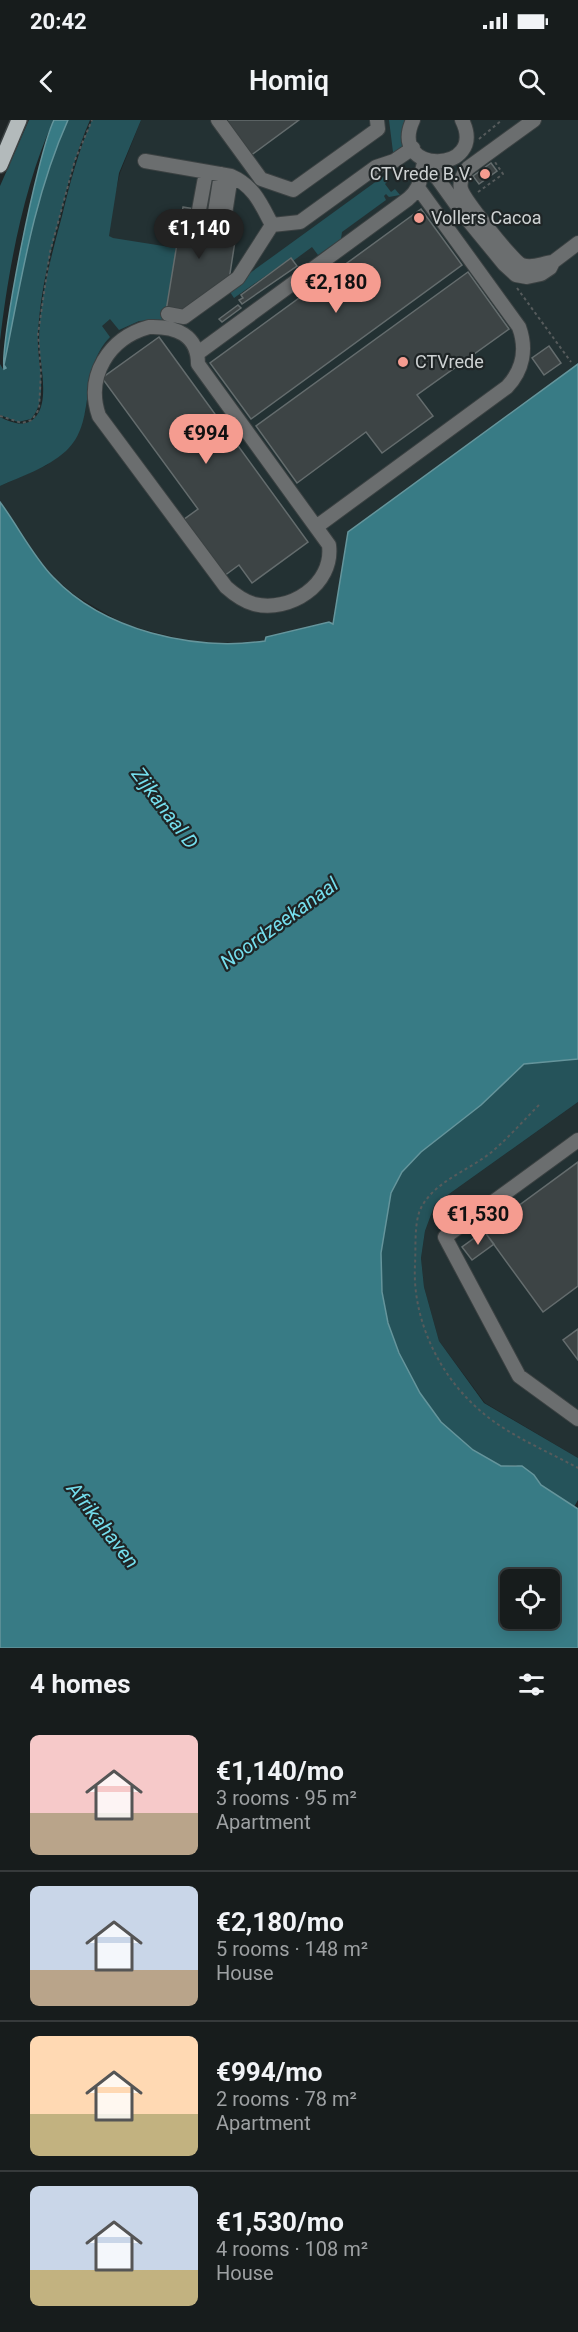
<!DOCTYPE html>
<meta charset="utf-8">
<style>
body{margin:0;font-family:Roboto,sans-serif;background:#202525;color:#f1f3f6;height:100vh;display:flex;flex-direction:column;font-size:22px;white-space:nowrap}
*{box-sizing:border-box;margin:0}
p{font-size:20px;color:#9ea1a3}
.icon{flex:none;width:33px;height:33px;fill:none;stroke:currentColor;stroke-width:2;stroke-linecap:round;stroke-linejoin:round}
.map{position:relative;height:1528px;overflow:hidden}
.panel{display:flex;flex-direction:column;background:#171c1c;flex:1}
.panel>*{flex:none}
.controls{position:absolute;left:500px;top:1449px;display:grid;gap:12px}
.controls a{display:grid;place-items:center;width:60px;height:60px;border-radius:9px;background:#171c1c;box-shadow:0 3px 15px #0003,0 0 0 2px #363a3b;font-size:30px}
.price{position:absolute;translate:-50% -51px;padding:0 14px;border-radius:21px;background:#f59c90;color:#111;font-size:20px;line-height:39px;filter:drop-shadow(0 2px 3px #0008)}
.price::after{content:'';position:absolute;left:50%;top:36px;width:18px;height:14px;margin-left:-9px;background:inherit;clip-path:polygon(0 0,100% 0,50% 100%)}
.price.on{background:#222;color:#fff}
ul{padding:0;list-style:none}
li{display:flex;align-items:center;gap:18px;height:150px;padding:0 30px}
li+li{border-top:2px solid #363a3b}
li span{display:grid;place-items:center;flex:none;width:168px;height:120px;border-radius:9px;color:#555}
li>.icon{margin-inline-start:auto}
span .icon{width:72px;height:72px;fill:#fffc;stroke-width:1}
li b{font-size:26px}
h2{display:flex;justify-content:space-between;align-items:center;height:72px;padding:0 30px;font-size:26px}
.status{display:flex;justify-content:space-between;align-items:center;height:42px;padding:0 30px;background:#171c1c;direction:ltr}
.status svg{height:16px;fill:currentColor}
header{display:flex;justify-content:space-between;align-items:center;height:78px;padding:0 30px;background:#171c1c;font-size:27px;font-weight:600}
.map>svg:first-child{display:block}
.built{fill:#233133}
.green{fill:#25535a}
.water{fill:#387b85;stroke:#65959c;stroke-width:1.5;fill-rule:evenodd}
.building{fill:#3d4445;stroke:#646c6d;stroke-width:1.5}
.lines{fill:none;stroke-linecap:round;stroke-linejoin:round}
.minor-casing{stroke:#3b4142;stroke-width:16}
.major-casing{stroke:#3b4142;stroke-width:18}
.path{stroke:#565b5c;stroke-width:2;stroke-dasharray:3 3;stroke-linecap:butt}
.minor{stroke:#6b6e6f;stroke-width:14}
.major{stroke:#b3babb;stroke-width:15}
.poi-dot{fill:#f59c90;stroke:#1f2526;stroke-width:2}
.labels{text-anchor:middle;stroke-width:4.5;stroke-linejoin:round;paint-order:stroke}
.poi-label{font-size:18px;fill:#ced2d3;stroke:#1f2526;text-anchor:start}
.water-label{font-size:20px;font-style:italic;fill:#75deed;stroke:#1f2526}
</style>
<div class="status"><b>20:42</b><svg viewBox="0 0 49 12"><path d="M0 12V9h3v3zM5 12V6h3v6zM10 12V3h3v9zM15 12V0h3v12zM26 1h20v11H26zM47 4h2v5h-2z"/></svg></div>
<header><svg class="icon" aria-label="back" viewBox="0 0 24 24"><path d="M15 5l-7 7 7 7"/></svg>Homiq<svg class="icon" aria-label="search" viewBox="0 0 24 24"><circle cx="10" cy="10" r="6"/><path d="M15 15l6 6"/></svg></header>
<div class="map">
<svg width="578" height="1528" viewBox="0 0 578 1528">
<rect width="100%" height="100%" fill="#1f2526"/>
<path class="built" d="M141,0H578V327L333,504L328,502L307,507L265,521L250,523L193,522L126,505L76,476L55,459L36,436L0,382V366L47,345L85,293L92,235L89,185L120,53Z
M578,982V1338L485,1283L439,1221L424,1167L421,1138L425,1111L435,1084Z"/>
<path class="green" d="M29,0H54C24,63 8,151 0,221V66Z
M68,0H90C77,30 69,60 61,92C50,132 40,173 38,214C36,240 50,278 31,299L18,302L0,295V244L3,249C20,165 33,79 68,0Z
M92,0H141L119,53L109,116L113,118L176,128L165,200L139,201L119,210L110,199L102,206L110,217C77,251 98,302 66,331C47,348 22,356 0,366V297C12,303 27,309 37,295C49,279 40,242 39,223C39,180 51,137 62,96C70,63 78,32 92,0Z
M389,0H406L403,13L404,27L396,34L393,32Z
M385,55L389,60L385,64L391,72L395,69L400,75L389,77L386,74L384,76L386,80L342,112L341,119L318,135L312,127L293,141L291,138L234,178L228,169Z
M578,939V982L435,1084L425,1111L421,1138L424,1167L439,1221L484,1283L578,1338V1380L574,1387L541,1365L534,1355L516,1345L501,1346L473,1330L441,1302L419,1273L399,1233L388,1203L382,1171L381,1133L391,1073L402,1052L421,1032L481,985L524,944Z"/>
<path class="water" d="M54,0H68C33,78 21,162 4,245L6,248L4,249C0,221 37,35 54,0Z
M578,244V939L524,944L481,985L421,1032L402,1052L391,1073L381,1133L382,1172L388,1203L399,1233L420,1273L441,1302L473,1330L501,1346H522L534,1355L541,1365L578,1389V1528H0V382C18,406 32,435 53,457C104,511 194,531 265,521L266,517L329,502L333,504L348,412ZM510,1460H549V1498H510Z"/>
<path class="building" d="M224,0H299L250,36Z
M491,43L497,51L479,64L473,56Z
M183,87L220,93L216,118L235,121L229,160L184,193L166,191Z
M421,89L462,145L251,299L210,243Z
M291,138L297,146L242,184L239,180L243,178L241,175Z
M468,152L509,209L417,275L433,296L382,333L366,312L297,363L256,306Z
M238,185L241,188L222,202L219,199Z
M159,217L308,422L252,463L239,445L224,456L183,400L198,389L102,258Z
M549,226L561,243L544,255L532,238Z
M578,1042V1166L543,1192L484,1111Z
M484,1111L494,1124L472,1140L462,1127Z
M578,1209V1240L563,1220Z"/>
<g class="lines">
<defs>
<path id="minor" d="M218,0L261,59L293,70L378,9L377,0
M413,0C387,56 489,54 462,0
M534,0L468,48C463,54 459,61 461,69C464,79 513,142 522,145C533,149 542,143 553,142
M145,41L231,56C254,66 261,84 272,105L300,102L376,47L394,41L413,28
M434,43L435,55L463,94L504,144L516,155L527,157L541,154L550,148L553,142L578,123
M199,90L206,52
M215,92L221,54
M221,119L231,56
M168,194L184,197L238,158L272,105
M149,207C176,206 198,215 198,244L329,425C334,465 289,493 254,484C243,481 235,475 226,467L99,296C85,256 109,218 149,207Z
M198,233L408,79C423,66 419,57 425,40
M316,407L507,267C523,250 527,229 519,207L419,69
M578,1020L445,1117L519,1256L578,1299"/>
<path id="major" d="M0,45L19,0"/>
</defs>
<use href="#minor" class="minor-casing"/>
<use href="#major" class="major-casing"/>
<path class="path" d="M479,19L502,0
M478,72L503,54L495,42
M517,168L571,242
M0,296L22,303L32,300L39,289L41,252L38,214L50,132L75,40L92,0
M539,985C524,1000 510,1016 494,1030C471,1050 433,1061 420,1090C414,1105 416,1128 415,1145C412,1200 440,1258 483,1293C510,1316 547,1331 578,1348"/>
<use href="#minor" class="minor"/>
<use href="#major" class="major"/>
</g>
<g class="poi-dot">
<circle cx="485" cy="54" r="6"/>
<circle cx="419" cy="98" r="6"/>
<circle cx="403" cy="242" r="6"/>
</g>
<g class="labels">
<g class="poi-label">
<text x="473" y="60" text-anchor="end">CTVrede B.V.</text>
<text x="431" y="104">Vollers Cacoa</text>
<text x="415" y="248">CTVrede</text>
</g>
<g class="water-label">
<text transform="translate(165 688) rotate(53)" y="7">Zijkanaal D</text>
<text transform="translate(279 803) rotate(-36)" y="7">Noordzeekanaal</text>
<text transform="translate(103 1405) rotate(52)" y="7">Afrikahaven</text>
</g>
</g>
</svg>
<div class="controls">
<a><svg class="icon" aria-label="locate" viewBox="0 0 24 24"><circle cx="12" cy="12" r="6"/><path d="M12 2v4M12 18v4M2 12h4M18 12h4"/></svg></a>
</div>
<b class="price on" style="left:199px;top:140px">€1,140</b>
<b class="price" style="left:336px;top:194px">€2,180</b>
<b class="price" style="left:206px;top:345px">€994</b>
<b class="price" style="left:478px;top:1126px">€1,530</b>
</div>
<section class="panel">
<h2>4 homes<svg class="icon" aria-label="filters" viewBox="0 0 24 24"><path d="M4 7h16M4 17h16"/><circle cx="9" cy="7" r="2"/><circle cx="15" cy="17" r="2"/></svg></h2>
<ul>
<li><span style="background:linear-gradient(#f6c9c9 65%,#b9a48a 0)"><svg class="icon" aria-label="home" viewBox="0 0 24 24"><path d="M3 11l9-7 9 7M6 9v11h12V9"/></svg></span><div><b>€1,140/mo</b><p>3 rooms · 95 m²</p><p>Apartment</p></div></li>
<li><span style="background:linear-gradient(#c9d6e8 70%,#b9a48a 0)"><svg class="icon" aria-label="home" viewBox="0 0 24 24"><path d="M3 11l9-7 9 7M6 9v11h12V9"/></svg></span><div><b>€2,180/mo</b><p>5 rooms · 148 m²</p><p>House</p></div></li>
<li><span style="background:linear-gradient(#ffd9b3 65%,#c2b280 0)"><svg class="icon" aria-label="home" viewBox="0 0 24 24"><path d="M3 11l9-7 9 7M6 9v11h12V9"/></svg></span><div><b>€994/mo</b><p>2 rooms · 78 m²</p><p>Apartment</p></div></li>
<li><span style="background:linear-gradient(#c9d6e8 70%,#c2b280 0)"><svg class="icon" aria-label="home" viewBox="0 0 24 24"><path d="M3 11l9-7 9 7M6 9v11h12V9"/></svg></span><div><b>€1,530/mo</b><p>4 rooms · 108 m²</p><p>House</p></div></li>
</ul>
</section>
